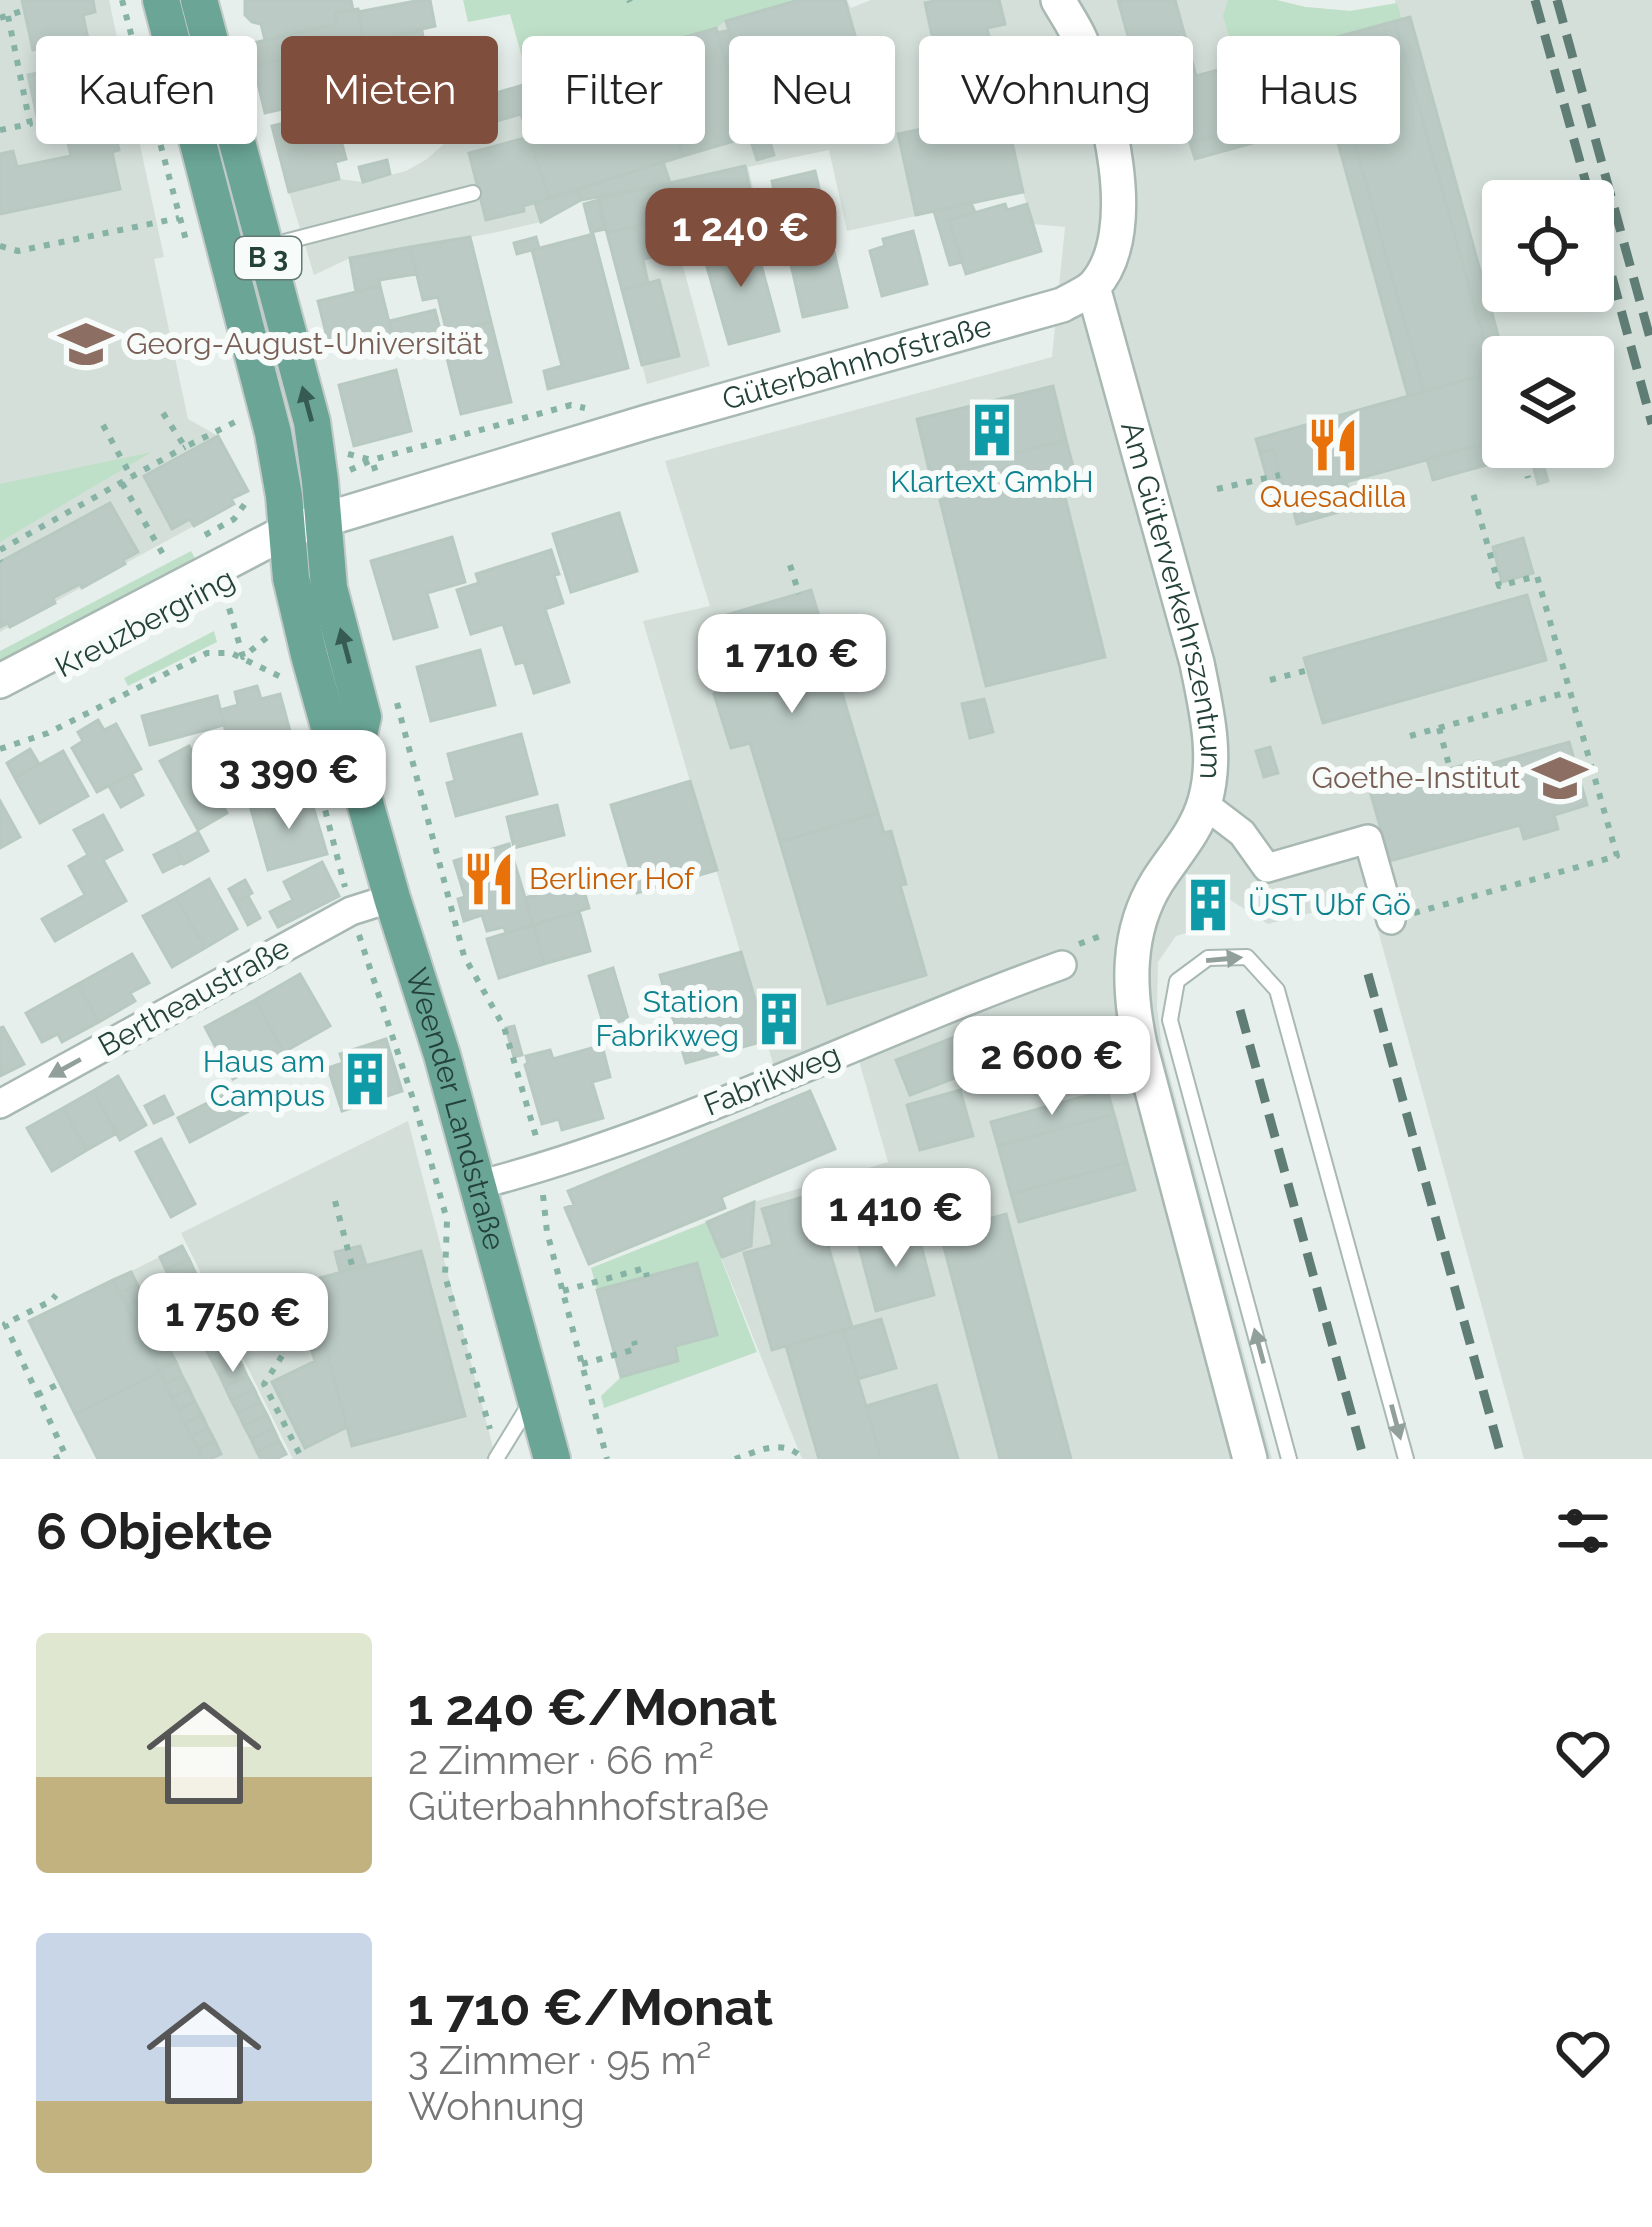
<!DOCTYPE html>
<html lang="de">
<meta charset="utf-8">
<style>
body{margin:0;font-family:Raleway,sans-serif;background:#f6f6f6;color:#222;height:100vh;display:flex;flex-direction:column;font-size:45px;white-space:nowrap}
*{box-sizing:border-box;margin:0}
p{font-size:39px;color:#767676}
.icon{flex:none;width:66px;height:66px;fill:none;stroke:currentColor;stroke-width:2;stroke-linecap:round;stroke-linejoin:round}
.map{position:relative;height:1459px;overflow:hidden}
.drawer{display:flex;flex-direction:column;background:#fff;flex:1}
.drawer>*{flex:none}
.hud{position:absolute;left:36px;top:36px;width:1581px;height:108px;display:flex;gap:24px}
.tools{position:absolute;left:1482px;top:180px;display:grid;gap:24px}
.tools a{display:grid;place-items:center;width:132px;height:132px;border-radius:12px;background:#fff;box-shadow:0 6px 18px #0003;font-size:60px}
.price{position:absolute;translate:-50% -102px;padding:0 27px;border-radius:24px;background:#fff;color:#222;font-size:39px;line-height:78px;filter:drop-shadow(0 3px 6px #0008)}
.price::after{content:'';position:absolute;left:50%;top:72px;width:36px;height:27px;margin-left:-18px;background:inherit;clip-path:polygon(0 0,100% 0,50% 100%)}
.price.selected{background:#804e3d;color:#fff}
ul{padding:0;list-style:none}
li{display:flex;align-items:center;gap:36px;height:300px;padding:0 36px}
li span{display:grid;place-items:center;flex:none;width:336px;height:240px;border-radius:12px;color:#555}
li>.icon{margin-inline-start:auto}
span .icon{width:144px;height:144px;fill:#fffc;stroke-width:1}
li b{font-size:51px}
h2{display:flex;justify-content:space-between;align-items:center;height:144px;padding:0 36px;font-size:51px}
.chip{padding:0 42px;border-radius:12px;background:#fff;box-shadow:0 6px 18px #0003;font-size:42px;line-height:108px}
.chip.selected{background:#804e3d;color:#fff}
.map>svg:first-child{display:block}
.built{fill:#d4dfda;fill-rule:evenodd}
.green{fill:#bfe0c8}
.building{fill:#bbcac4;stroke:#b8c9c2;stroke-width:3}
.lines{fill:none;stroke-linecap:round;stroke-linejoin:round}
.service-casing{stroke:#a8b8b2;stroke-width:18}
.minor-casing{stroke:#a8b8b2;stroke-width:32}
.tertiary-casing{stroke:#a8b8b2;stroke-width:38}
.primary-casing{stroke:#c2cac8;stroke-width:40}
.path{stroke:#86b3a5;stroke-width:6;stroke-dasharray:6 9;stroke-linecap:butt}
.service{stroke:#fff;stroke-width:14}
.minor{stroke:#fff;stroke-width:27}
.tertiary{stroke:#fff;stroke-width:33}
.primary{stroke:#6aa596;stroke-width:36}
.rail{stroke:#5f7d75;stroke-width:9;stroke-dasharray:24 12;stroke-linecap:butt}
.oneway{fill:#365b51}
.oneway2{fill:#92a09c}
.labels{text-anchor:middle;stroke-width:12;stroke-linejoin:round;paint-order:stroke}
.shield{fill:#f7fbf9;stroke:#637a73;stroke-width:3}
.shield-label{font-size:27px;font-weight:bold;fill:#24423a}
.education-label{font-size:30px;fill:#785e54;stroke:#f7fbf9;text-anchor:start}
.street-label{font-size:30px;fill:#24423a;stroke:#f7fbf9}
.culture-label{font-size:30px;fill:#0d838f;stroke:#f7fbf9;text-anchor:end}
.food-label{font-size:30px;fill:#c56008;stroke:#f7fbf9}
</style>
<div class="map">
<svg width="1652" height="1459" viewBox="0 0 1652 1459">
<rect width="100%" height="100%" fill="#e6efeb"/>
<path class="built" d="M0,0H109L164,257L154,259L188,419L218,436L248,491L232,499L234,504L0,632Z
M799,0H847L851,8L871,0H1276L1305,7L1350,11L1396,4L1395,0H1652V1459H1524L1369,898L1268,924L1224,896L1218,875L1187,884L1200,929L1176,936L1158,962L1157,1007L1162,1047L1272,1459H802L707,1222L754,1202L888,1162L859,1061L781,1091L643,621L710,606L665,461L1052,357L1065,227L1033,224L1023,193L847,231L829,150L748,167L757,206L681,259L710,366L647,384L599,195L566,206L541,222L493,233L350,258L314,275L289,192L339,179L363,182L406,171L427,159L446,142L439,109L716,28L726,21ZM1503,201H1593V291H1503ZM1503,357H1593V447H1503Z
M408,1121L496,1459H293L181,1233Z
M182,1246L286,1454L276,1459H203L113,1280Z"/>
<path class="green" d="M463,0H799L726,21L716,28L529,83L510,14L468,22Z
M1228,0H1276L1305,7L1350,11L1397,3L1402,20L1237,65L1223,16Z
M152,452L0,542V484Z
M191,551L197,562L0,662V651Z
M214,631L217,642L128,686L124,678Z
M707,1222L757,1352L604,1408L601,1396L621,1377L678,1362L675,1346L716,1335L696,1263L597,1290L591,1268Z"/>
<path class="building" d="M22,0H93L95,12L83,15L100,96L107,95L119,150L112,152L120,189L0,214V154L13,151L17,167L71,156L64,125L40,130L28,75L53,70L48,47L33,50Z
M245,0H351L353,10L335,13L337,24L265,40L261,24L252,22L245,15Z
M421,0H430L435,26L364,42L358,12Z
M799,0H845L856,39L813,51L832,117L749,141L727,67L739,64L726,21Z
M939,0H999L1005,24L987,28L1023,192L916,215L898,134L951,123L925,3Z
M1118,0H1175L1196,76L1326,40L1343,101L1190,143L1173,83L1143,91Z
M358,9L364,42L254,66L249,44L337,24L335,13Z
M1410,17L1504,357L1503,409L1395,21Z
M1395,21L1493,372L1424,392L1326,40Z
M716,28L748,137L683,156L651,47Z
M729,30L739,64L727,67L717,33Z
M422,31L425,49L440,47L444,74L430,76L433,95L376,105L372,82L359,84L357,72L320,78L316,53Z
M651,47L683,156L549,198L521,114L468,129L459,104Z
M302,55L313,102L265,113L254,66Z
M1343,101L1424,392L1408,396L1332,121L1195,159L1190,143Z
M454,108L459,132L446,135L441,111Z
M322,113L327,131L338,129L346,159L335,162L339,179L289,192L272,126Z
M768,136L774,155L757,160L751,141Z
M529,137L549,198L523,206L524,211L486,220L469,153Z
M387,160L390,174L363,182L359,167Z
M663,162L670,183L581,200L576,190Z
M745,166L752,200L678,217L670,183Z
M815,171L847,307L803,317L772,181Z
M670,183L678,217L607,233L599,198Z
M576,190L581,200L541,222L535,203Z
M598,200L605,229L591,232L584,204Z
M971,203L975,212L949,220L962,262L950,265L934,211Z
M1005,204L1007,210L1027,204L1041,251L966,274L949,220Z
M702,212L706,231L682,236L678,217Z
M678,217L685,250L644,259L636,226Z
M636,226L648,283L622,290L607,233Z
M913,231L927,284L882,296L870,251L885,246L883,239Z
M593,234L628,368L548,389L544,371L562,366L532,250Z
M753,235L779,331L729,344L702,249Z
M470,237L491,322L447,333L438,297L423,300L410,247Z
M536,237L539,248L517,254L514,243Z
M410,247L416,274L379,280L380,286L356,292L350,258Z
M659,280L679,356L642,365L622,290Z
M380,286L395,346L356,355L353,344L330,349L318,301Z
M435,310L441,334L395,346L389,321Z
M491,322L511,402L461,414L441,334Z
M396,370L411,431L354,446L339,385Z
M1493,372L1503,409V439L1287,498L1273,449L1260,453L1256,439Z
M1053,386L1066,440L930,474L917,419Z
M218,436L248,491L231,499L234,504L194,526L190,519L172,529L144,476Z
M1066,440L1076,478L1061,481L1105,657L986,686L940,500L952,497L945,470Z
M1484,443L1490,464L1433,480L1427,459Z
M1273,449L1287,498L1274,502L1260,453Z
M1540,454L1548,481L1538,484L1531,457Z
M1346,482L1353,508L1297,524L1290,498Z
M110,503L138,552L123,560L125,564L82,588L80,584L53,598L55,603L10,627L8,623L0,627V562Z
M619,513L637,571L571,592L553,534Z
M452,537L465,582L427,593L437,627L394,639L371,561Z
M1523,538L1533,573L1502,582L1493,547Z
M551,550L559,574L554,575L563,603L545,609L569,682L534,693L524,662L516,664L503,624L471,634L457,590L479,583L476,574Z
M811,590L878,813L780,842L750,743L731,748L714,694L733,688L713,619Z
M1527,595L1546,660L1323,723L1304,658Z
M480,650L495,705L431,721L417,667Z
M257,686L261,699L280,694L295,750L235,766L220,710L238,705L235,692Z
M217,696L224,725L150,745L142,716Z
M984,699L993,732L970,738L962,704Z
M98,720L104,730L116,724L141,769L97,792L72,748L83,741L78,732Z
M521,734L537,794L456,816L447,783L455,781L448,754Z
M1569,742L1587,805L1554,815L1558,829L1524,839L1520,825L1390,861L1370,791L1478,761L1480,767Z
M189,746L227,813L198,830L160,761Z
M1270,747L1278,773L1264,777L1256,751Z
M30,749L39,764L15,778L7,763Z
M63,751L88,796L40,823L15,778Z
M132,774L143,795L121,807L109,786Z
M690,781L717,870L637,893L611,805Z
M309,793L327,854L268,870L251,809Z
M0,801L20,837L0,848Z
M557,805L564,835L514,848L507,817Z
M878,813L884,833L891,831L906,884L900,885L926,975L828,1004L780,842Z
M103,815L122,850L103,860L126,901L55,941L42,919L85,895L69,866L88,855L74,830Z
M198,832L208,851L184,864L174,845Z
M509,844L533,925L506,933L504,927L487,931L482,915L464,921L458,899L465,897L454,861Z
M174,845L183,862L163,872L154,855Z
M322,862L339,896L278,927L270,912L293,900L284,882Z
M209,879L237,929L205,948L176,898Z
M245,880L252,893L236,902L229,889Z
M581,881L589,908L533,925L525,898Z
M1211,886L1219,920L1206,923L1198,890Z
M248,896L260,918L248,925L236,902Z
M176,898L205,948L172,967L143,916Z
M579,911L590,951L544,964L533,925Z
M533,925L544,964L499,978L487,939Z
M741,952L767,1040L686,1063L660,975Z
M132,954L149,983L130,993L135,1001L99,1022L78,984Z
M613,968L628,1019L604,1026L589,976Z
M300,974L330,1026L284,1052L255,1000Z
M78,984L99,1022L62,1042L58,1034L42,1042L26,1013Z
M255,1000L284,1052L233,1079L205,1027Z
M514,1026L522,1055L514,1057L506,1028Z
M3,1027L24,1064L0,1076V1028Z
M965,1033L979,1069L910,1095L896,1060Z
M386,1039L402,1091L342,1111L328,1068L343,1063L340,1054Z
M602,1045L610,1077L592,1082L603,1118L562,1130L559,1119L542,1124L525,1065L528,1063L526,1056L550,1050L553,1059Z
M118,1076L146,1125L120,1140L93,1091Z
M235,1089L247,1112L190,1142L178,1118Z
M960,1090L973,1136L920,1150L907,1105Z
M1107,1090L1114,1114L998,1146L991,1122Z
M93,1091L117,1133L87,1150L63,1108Z
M810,1091L835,1149L721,1197L725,1208L589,1264L565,1208L574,1205L568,1191Z
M164,1096L173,1114L154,1123L145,1106Z
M63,1108L87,1150L52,1171L27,1128Z
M1114,1114L1127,1162L1011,1194L998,1146Z
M161,1139L195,1204L171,1217L136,1152Z
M1127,1162L1135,1190L1019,1222L1011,1194Z
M823,1191L837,1236L826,1239L852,1327L772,1350L744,1253L773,1245L762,1209Z
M754,1202L751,1246L722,1257L707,1222Z
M1006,1214L1071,1459H1000L940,1232Z
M917,1230L934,1295L876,1311L859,1246Z
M182,1246L189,1259L166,1270L160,1257Z
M360,1246L366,1265L340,1272L335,1252Z
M421,1251L465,1416L352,1446L308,1281Z
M189,1259L195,1272L173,1283L166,1270Z
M697,1263L717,1335L675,1346L678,1361L621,1377L597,1290Z
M131,1272L137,1284L120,1293L113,1280Z
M195,1272L202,1285L179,1296L173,1283Z
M113,1280L159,1372L75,1414L29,1321Z
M137,1284L143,1297L127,1306L120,1293Z
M202,1285L208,1298L186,1309L179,1296Z
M143,1297L150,1310L133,1319L127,1306Z
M208,1298L215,1311L193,1322L186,1309Z
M150,1310L156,1323L139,1332L133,1319Z
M215,1311L221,1324L199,1335L193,1322Z
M317,1313L347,1427L305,1448L272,1382L315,1361L302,1317Z
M881,1319L896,1368L858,1379L843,1330Z
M156,1323L163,1336L146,1345L139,1332Z
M221,1324L228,1337L205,1348L199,1335Z
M843,1330L866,1406L881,1459H819L786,1346Z
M163,1336L169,1349L153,1358L146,1345Z
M228,1337L234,1350L212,1361L205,1348Z
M169,1349L176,1362L159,1371L153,1358Z
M234,1350L241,1363L219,1374L212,1361Z
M176,1362L182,1376L165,1384L159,1371Z
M241,1363L247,1376L225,1387L219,1374Z
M159,1372L203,1459H98L75,1414Z
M182,1376L189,1389L172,1397L165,1384Z
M247,1376L254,1389L231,1400L225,1387Z
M936,1385L958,1459H881L866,1406Z
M189,1389L195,1402L178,1410L172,1397Z
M254,1389L260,1402L238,1413L231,1400Z
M195,1402L202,1415L185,1423L178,1410Z
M260,1402L267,1415L244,1426L238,1413Z
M202,1415L208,1428L191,1436L185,1423Z
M267,1415L273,1428L251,1439L244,1426Z
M208,1428L215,1441L198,1449L191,1436Z
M273,1428L279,1441L257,1452L251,1439Z
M215,1441L221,1454L210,1459H203L198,1449Z
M279,1441L286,1454L276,1459H261L257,1452Z"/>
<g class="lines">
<defs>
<path id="service" d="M269,246L473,193
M496,1459L526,1410
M1289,1459L1170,1020L1177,981L1208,958L1247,957L1277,990L1406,1459"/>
<path id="minor" d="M1204,804L1242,833L1267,868L1368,839L1391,920
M0,1104L351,911L392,898
M478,1185C679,1133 866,1035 1062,965"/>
<g id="tertiary">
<path id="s1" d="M1093,287L1197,663C1206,709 1218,755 1205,801C1196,833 1174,855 1157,882C1126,932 1128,989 1140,1045L1250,1459"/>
<path id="s2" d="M0,681L287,531L647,422L1062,305C1072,299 1086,294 1094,286C1143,232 1108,101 1081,41C1075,27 1066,14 1058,0"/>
</g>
<g id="primary">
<path id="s3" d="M161,0L273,433L284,496L291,578L309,655L329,727L353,760L392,898L442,1055L552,1459"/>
<path d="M199,0L312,422L320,481L329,588L363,717L353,760"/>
</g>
</defs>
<use href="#service" class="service-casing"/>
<use href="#minor" class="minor-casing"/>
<use href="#tertiary" class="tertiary-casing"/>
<use href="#primary" class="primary-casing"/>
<path class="path" d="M122,0L187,244
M629,0L630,2
M0,18L25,10
M814,57L880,38
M815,59L820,70L878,53
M820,59L821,62L879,45
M820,70L823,80L877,65
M0,130L30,124L8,16
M0,246L18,251L179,218
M163,413L185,447L235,422
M103,425L132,478
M1520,447L1528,478
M348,454L372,460L377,476
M350,470L372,460L571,405L585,408
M122,483L164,556
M1217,489L1280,475
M205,535L234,519L249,498
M0,550L185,447
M0,561L1,562
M790,565L799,594
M225,594L243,657L270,635
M1270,680L1308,670
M397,703L464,956L504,1027L537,1140
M1439,728L1450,769
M1410,736L1568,692
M0,749L48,733L207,653H231L281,677
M314,767L345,887
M1414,913L1617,856L1537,576L1499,586L1473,493
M359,935L415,1105L447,1220L445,1276L490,1429
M1079,944L1106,934
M543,1195L547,1232L607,1459
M335,1201L353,1269
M563,1291L645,1268L647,1277
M282,1356L264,1384L302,1459
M582,1364L636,1349L634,1341
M37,1395L60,1383
M54,1459L65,1454L5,1324L51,1301L56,1295
M735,1459C758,1451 784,1437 803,1459"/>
<use href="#service" class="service"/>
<use href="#minor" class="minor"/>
<use href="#tertiary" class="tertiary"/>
<use href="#primary" class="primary"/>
<path class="rail" d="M1535,0L1591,201
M1557,0L1652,345
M1593,207L1652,424
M1368,974L1502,1459
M1240,1010L1364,1459"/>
</g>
<defs><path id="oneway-solid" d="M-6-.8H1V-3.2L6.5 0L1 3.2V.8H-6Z" transform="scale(3)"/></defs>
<g class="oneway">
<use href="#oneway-solid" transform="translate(307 404) rotate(-105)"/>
<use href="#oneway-solid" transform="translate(345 646) rotate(-105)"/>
</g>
<g class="oneway2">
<use href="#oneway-solid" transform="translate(1224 959) rotate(-5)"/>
<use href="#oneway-solid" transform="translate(65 1068) rotate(151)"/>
<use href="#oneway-solid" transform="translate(1259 1346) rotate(-105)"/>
<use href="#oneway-solid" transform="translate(1396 1422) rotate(75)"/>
</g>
<defs>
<symbol id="university-bare" viewBox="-9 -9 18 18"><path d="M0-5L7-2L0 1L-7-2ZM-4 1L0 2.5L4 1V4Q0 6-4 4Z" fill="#8d6e63" stroke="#f7fbf9" stroke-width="2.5" paint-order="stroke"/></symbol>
<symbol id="building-bare" viewBox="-9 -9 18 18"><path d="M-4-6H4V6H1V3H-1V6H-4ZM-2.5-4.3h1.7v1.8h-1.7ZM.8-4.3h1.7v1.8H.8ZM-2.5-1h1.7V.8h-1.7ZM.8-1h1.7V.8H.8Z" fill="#0f9aa8" stroke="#f7fbf9" stroke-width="2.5" paint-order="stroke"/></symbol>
<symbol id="restaurant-bare" viewBox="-9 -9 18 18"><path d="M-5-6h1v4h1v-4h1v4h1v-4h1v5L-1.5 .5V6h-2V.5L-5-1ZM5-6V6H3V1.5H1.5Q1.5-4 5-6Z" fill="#e8710a" stroke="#f7fbf9" stroke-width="2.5" paint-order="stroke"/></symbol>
</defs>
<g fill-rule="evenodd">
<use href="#university-bare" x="48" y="306" width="76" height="76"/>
<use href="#building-bare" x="954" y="392" width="76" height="76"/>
<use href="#restaurant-bare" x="1295" y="407" width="76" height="76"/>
<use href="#university-bare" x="1522" y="740" width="76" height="76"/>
<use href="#restaurant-bare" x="451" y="841" width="76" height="76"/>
<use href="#building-bare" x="1170" y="867" width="76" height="76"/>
<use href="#building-bare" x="741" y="981" width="76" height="76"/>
<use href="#building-bare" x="327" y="1041" width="76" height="76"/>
</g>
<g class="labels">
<rect class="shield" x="235" y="237" width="66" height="42" rx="9"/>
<g class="shield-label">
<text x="268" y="267">B 3</text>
</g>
<g class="education-label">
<text x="126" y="354">Georg-August-Universität</text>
<text x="1520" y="788" text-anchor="end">Goethe-Institut</text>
</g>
<g class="street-label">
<text dy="10" stroke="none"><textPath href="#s2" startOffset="918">Güterbahnhofstraße</textPath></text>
<text dy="10" stroke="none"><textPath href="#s1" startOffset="324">Am Güterverkehrszentrum</textPath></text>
<text transform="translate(145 623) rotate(-28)" y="10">Kreuzbergring</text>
<text transform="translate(194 997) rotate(-29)" y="10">Bertheaustraße</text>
<text transform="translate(772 1080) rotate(-22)" y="10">Fabrikweg</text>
<text dy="10" stroke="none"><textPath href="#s3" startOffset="1152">Weender Landstraße</textPath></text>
</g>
<g class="culture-label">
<text x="992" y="492" text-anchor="middle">Klartext GmbH</text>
<text x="1248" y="915" text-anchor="start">ÜST Ubf Gö</text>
<text x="739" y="1012">Station<tspan x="739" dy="34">Fabrikweg</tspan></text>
<text x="325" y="1072">Haus am<tspan x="325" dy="34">Campus</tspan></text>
</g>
<g class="food-label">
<text x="1333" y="507">Quesadilla</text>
<text x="529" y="889" text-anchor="start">Berliner Hof</text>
</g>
</g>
</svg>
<div class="tools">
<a><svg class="icon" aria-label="locate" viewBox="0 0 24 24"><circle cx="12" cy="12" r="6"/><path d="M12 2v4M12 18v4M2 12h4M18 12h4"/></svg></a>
<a><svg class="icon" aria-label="layers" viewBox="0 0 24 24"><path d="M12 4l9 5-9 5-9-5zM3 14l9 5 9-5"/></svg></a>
</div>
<b class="price selected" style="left:741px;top:290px">1 240 €</b>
<b class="price" style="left:792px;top:716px">1 710 €</b>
<b class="price" style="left:289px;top:832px">3 390 €</b>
<b class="price" style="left:1052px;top:1118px">2 600 €</b>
<b class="price" style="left:896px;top:1270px">1 410 €</b>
<b class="price" style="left:233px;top:1375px">1 750 €</b>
<div class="hud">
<a class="chip">Kaufen</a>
<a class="chip selected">Mieten</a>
<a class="chip">Filter</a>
<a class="chip">Neu</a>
<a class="chip">Wohnung</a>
<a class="chip">Haus</a>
</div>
</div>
<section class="drawer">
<h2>6 Objekte<svg class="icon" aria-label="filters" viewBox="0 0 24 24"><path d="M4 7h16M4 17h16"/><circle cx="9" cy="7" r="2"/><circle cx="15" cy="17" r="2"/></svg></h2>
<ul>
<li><span style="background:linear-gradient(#dfe7d0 60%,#c2b280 0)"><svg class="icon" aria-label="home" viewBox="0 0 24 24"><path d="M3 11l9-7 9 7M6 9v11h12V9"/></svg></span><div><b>1 240 €/Monat</b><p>2 Zimmer · 66 m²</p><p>Güterbahnhofstraße</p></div><svg class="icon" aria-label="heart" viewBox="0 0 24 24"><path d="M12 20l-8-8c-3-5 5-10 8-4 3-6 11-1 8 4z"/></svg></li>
<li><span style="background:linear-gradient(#c9d6e8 70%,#c2b280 0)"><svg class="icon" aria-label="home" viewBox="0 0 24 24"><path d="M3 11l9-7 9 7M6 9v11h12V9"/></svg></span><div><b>1 710 €/Monat</b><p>3 Zimmer · 95 m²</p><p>Wohnung</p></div><svg class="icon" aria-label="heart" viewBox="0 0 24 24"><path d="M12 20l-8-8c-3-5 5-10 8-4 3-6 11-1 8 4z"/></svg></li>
</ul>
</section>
